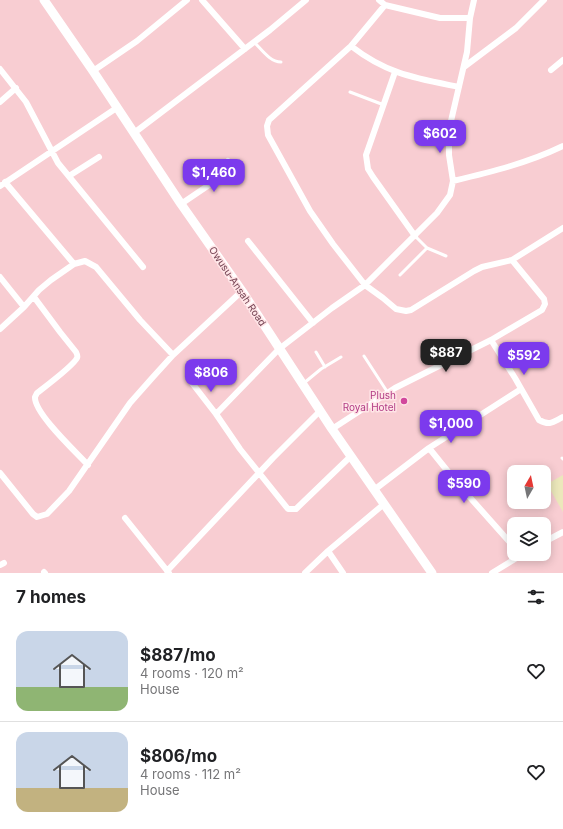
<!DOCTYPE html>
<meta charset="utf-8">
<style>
body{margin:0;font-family:Inter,sans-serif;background:#f6f6f6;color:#202124;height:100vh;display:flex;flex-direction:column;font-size:15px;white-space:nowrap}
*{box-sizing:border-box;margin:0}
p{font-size:13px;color:#757577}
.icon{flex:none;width:22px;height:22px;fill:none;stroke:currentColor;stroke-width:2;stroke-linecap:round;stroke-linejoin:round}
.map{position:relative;height:573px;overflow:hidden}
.details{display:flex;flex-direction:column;background:#fff;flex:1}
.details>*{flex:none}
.needle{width:26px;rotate:9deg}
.tools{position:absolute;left:507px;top:465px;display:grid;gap:8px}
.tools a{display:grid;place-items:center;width:44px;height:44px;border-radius:8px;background:#fff;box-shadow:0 2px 10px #0003;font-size:20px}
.price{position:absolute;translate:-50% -34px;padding:0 9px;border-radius:8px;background:#7c3aed;color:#fff;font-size:13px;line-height:26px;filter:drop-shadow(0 1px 2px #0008)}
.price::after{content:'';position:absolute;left:50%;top:24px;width:12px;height:9px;margin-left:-6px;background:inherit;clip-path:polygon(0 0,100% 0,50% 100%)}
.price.selected{background:#222;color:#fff}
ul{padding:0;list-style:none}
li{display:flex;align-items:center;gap:12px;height:100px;padding:0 16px}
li+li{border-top:1px solid #e0e0e0}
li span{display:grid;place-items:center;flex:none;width:112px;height:80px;border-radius:12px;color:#555}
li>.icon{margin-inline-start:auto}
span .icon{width:48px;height:48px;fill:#fffc;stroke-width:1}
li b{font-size:17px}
h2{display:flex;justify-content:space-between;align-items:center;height:48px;padding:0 16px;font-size:17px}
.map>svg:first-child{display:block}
.residential{fill:#f8cdd2;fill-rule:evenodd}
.pitch{fill:#ece8bb}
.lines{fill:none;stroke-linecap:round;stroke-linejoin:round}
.lane{stroke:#fff;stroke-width:3}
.street{stroke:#fff;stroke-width:6}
.secondary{stroke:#fff;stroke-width:9}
.hotel-dot{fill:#d1479c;stroke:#ffe5e7;stroke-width:1.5}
.labels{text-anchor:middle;stroke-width:3;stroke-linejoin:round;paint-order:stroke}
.street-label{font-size:10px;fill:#754454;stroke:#ffe5e7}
.hotel-label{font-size:10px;fill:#b23c85;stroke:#ffe5e7;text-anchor:end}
</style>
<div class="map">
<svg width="563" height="573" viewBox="0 0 563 573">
<rect width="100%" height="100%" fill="#fedcdf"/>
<path class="residential" d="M0,0H563V573H0ZM514,472H544V502H514ZM514,524H544V554H514Z"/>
<path class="pitch" d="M563,475V512L547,484Z"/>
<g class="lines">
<path class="lane" d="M254,42C262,50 270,62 281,62
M350,92L384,105
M415,236L427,248L446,256
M400,275L427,248
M316,352L325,367
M364,356L388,393
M304,383L321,369L341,357
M562,458L563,459"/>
<path class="street" d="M202,0L245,49
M379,0L385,5L440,18H470
M385,5L351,46L269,120L267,126L268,135L310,211L333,244L365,285L383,298L396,309L406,311L411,310L474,271L482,267L512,260L563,228
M351,46C387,74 415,78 459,87
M464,67L516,28L544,0
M0,69L26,102L58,163L143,267
M551,70L563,60
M93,71L137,41L187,0
M395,72L366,155L368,169L373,177L415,236
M0,102L16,88
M134,133L270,30L306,0
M69,176L99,157
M453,181C491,172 528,163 563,146
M5,182L74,264
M0,186L118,107
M181,204L209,185L228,161
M248,241L313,323
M0,277L24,307
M34,297L60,332L76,352C77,354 78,356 77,358C73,366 46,386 37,393L35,397C34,413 76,452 88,465
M0,329L24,307L39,290L51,280L74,264L85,261L96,267L140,320L173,355
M491,340L515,378L539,420C550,426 553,422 563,417
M192,383L216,414
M332,429L395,388L491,340L542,310L545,304L544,299L512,260
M429,448L458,484L514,547
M351,456L296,509H288L240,449L216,414L279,349L332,308L365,285L437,213L450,195L453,181L449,155V138L451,121L467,52L470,18L474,0
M0,473L33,514L37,517L47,514L69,491L130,403L153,377L173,355L242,291
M374,490L429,448L521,389
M125,518L169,573
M544,542L563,532
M328,551L343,573
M0,565L4,563
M167,571L273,458L320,411
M44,572L45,573
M305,573L328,551L384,504
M492,573L523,554"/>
<path class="secondary" d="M44,0L93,71L181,204L242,291L332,429L432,573"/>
</g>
<circle class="hotel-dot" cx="404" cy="401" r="4"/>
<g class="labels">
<g class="street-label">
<text transform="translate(238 286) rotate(56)" y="4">Owusu-Ansah Road</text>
</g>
<g class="hotel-label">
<text x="396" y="399">Plush<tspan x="396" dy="12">Royal Hotel</tspan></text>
</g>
</g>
</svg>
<div class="tools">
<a><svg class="needle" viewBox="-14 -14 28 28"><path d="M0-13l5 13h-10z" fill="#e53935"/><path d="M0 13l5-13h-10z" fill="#757577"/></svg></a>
<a><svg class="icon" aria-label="layers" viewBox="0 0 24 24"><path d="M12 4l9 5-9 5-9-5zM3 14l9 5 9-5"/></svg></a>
</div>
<b class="price" style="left:440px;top:154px">$602</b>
<b class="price" style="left:214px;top:193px">$1,460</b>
<b class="price selected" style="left:446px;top:373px">$887</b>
<b class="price" style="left:524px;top:376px">$592</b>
<b class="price" style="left:211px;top:393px">$806</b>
<b class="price" style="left:451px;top:444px">$1,000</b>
<b class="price" style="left:464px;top:504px">$590</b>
</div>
<section class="details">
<h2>7 homes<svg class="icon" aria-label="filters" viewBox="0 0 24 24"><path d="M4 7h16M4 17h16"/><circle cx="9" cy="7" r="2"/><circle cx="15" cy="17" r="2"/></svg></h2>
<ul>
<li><span style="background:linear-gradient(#c9d6e8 70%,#8fb573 0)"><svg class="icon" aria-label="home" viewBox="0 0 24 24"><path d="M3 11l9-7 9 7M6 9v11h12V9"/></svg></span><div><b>$887/mo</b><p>4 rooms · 120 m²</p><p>House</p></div><svg class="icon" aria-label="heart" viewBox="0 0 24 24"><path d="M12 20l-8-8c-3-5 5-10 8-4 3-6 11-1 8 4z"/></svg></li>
<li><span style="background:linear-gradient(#c9d6e8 70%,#c2b280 0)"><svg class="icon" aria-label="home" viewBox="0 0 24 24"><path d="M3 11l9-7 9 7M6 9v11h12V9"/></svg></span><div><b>$806/mo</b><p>4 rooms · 112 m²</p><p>House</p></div><svg class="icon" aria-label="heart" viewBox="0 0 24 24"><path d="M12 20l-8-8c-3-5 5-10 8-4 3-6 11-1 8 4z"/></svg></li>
</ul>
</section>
